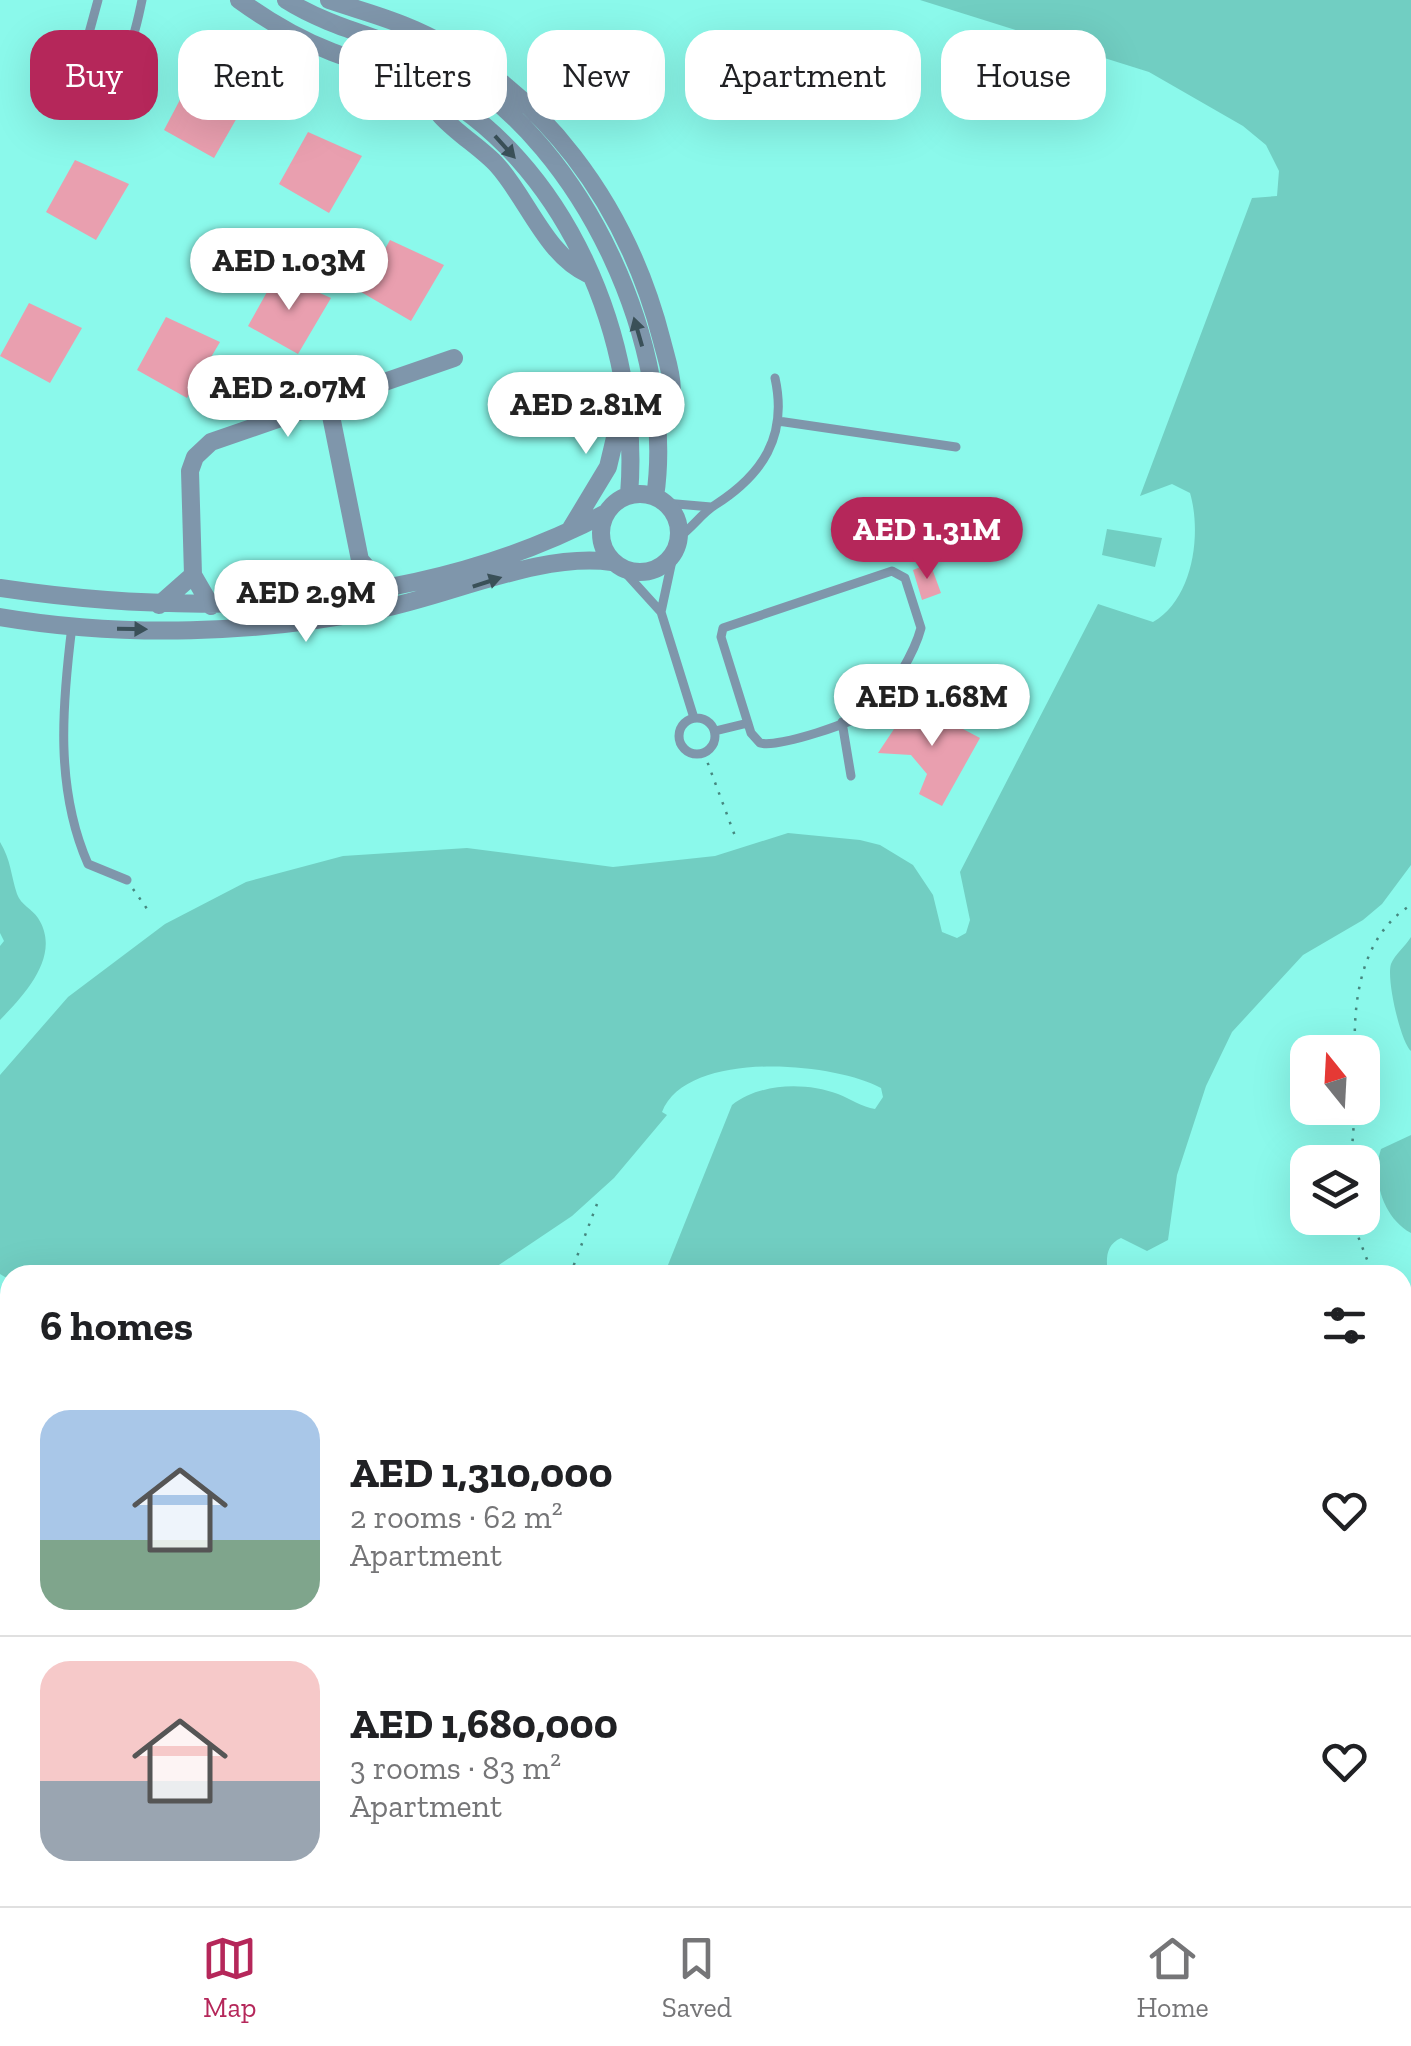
<!DOCTYPE html>
<meta charset="utf-8">
<style>
body{margin:0;font-family:"Zilla Slab",serif;background:#f2f2f2;color:#202124;height:100vh;display:flex;flex-direction:column;font-size:38px;white-space:nowrap}
*{box-sizing:border-box;margin:0}
p{font-size:32px;color:#757577}
.icon{flex:none;width:55px;height:55px;fill:none;stroke:currentColor;stroke-width:2;stroke-linecap:round;stroke-linejoin:round}
.map{position:relative;flex:1;overflow:hidden}
.panel{position:absolute;left:0px;top:1265px;width:1412px;height:642px;display:flex;flex-direction:column;background:#fff;border-radius:30px 30px 0 0;box-shadow:0 10px 40px #0002}
.panel>*{flex:none}
.guide{position:absolute;left:30px;top:30px;width:1352px;height:90px;display:flex;gap:20px}
.needle{width:65px;rotate:342deg}
.tools{position:absolute;left:1290px;top:1035px;display:grid;gap:20px}
.tools a{display:grid;place-items:center;width:90px;height:90px;border-radius:20px;background:#fff;box-shadow:0 10px 40px #0002;font-size:50px}
.price{position:absolute;translate:-50% -85px;padding:0 22px;border-radius:35px;background:#fff;color:#222;font-size:32px;line-height:65px;filter:drop-shadow(0 2px 5px #0008)}
.price::after{content:'';position:absolute;left:50%;top:60px;width:30px;height:22px;margin-left:-15px;background:inherit;clip-path:polygon(0 0,100% 0,50% 100%)}
.price.active{background:#b5275a;color:#fff}
ul{padding:0;list-style:none}
li{display:flex;align-items:center;gap:30px;height:250px;padding:0 40px}
li+li{border-top:2px solid #e0e0e0}
li span{display:grid;place-items:center;flex:none;width:280px;height:200px;border-radius:30px;color:#555}
li>.icon{margin-inline-start:auto}
span .icon{width:120px;height:120px;fill:#fffc;stroke-width:1}
li b{font-size:42px}
h2{display:flex;justify-content:space-between;align-items:center;height:120px;padding:0 40px;font-size:42px}
.chip{padding:0 35px;border-radius:30px;background:#fff;box-shadow:0 10px 40px #0002;font-size:35px;line-height:90px}
.chip.active{background:#b5275a;color:#fff}
.tabs{display:flex;justify-content:space-around;align-items:center;height:140px;border-top:2px solid #e0e0e0;background:#fff;font-size:28px;color:#757577}
.tabs a{display:grid;justify-items:center;gap:5px}
.tabs .active{color:#b5275a}
.map>svg:first-child{display:block}
.water{fill:#71cec2}
.building{fill:#e99faf}
.lines{fill:none;stroke-linecap:round;stroke-linejoin:round}
.path{stroke:#46877f;stroke-width:2.5;stroke-dasharray:2.5 8;stroke-linecap:butt}
.lane{stroke:#7f96ab;stroke-width:9}
.street{stroke:#7f96ab;stroke-width:18}
.secondary{stroke:#4e718f;stroke-width:25}
.oneway{fill:#3a5058}
</style>
<div class="map">
<svg width="1411" height="1906" viewBox="0 0 1411 1906">
<rect width="100%" height="100%" fill="#8bf9eb"/>
<path class="water" d="M920,0H1411V865L1382,904L1363,920L1303,955L1232,1032L1206,1086L1177,1175L1168,1240L1147,1251L1121,1238C1105,1245 1106,1260 1108,1275H664L732,1105C760,1083 805,1082 838,1094C851,1099 862,1107 875,1109L883,1097L881,1088C833,1062 687,1049 662,1112L667,1115L614,1178L572,1216L484,1275H10V1280L0,1274V1075L68,997L165,924L246,882L343,856L467,848L613,867L715,856L788,833L860,840L880,845L913,865L933,895L942,932L957,938L966,933L970,920L960,872L1098,604L1153,622C1193,599 1202,534 1190,493L1172,484L1140,496L1252,198L1277,196L1279,171L1266,145L1243,126L1149,72Z
M1107,529L1162,538L1155,567L1102,555Z
M0,842C11,860 11,876 17,894C21,905 32,909 38,918C62,955 25,994 0,1020V946L4,941L0,933Z
M1411,937V1051C1401,1043 1386,979 1391,964C1395,954 1405,947 1411,937Z
M1411,1135V1233C1383,1218 1371,1178 1381,1149Z
M501,1898H829L830,1906H488Z
M1036,1898H1374L1375,1906H1048Z"/>
<path class="building" d="M192,77L246,102L214,158L164,130Z
M308,132L362,156L329,213L279,184Z
M75,160L129,184L96,240L46,212Z
M390,240L444,265L411,321L361,292Z
M277,274L331,298L298,354L248,326Z
M29,303L82,328L50,383L0,356Z
M166,317L220,342L187,398L137,370Z
M930,563L941,593L922,600L913,570Z
M912,702L980,738L942,806L919,794L927,774L911,755L878,753Z"/>
<g class="lines">
<path class="path" d="M704,753L735,836
M133,889L150,913
M1355,1052C1353,1000 1361,936 1411,905
M1351,1162L1355,1108
M1351,1218L1373,1275
M570,1275L597,1204
M1402,1380L1411,1398
M115,1898L118,1906
M472,1906L484,1898"/>
<path class="lane" d="M98,0L80,66C123,105 136,28 142,0
M778,421L956,447
M665,503L711,507
M679,537C692,528 702,513 715,505C762,475 788,437 775,378
M622,569L661,612L694,718
M892,571L905,578L921,628C915,651 891,694 872,709C857,722 778,748 760,743L751,733L721,637L723,628Z
M661,612L673,556
M72,626C62,706 55,789 88,864L127,880
M679 736a18 18 0 1 1 36 0a18 18 0 1 1-36 0Z
M842,722L851,776
M715,731L748,723
M0,1428L9,1470L3,1573
M851,1898L852,1906"/>
<path class="street" d="M239,0C268,21 298,39 332,52C363,64 395,70 425,86C566,158 642,343 629,495
M286,0C338,33 400,40 453,71C584,146 677,349 655,497
M329,0C358,10 387,17 415,30C543,87 628,207 662,341C668,366 683,400 657,418
M424,85C430,119 475,141 497,165C527,198 546,255 588,274
M328,401L360,560L385,587
M601 533a39 39 0 1 1 78 0a39 39 0 1 1-78 0Z
M570,530L608,467L623,404
M0,588C202,618 421,611 606,513
M159,605L193,575
M211,606L193,575L190,471L195,457L211,442L454,358
M0,617C124,638 258,634 381,609C454,594 541,552 612,562
M0,1899L10,1906"/>
<path class="secondary" d="M0,1711L10,1728
M0,1828L10,1848
M30,1898L33,1906
M83,1898L86,1906"/>
</g>
<defs><path id="oneway-solid" d="M-6-.8H1V-3.2L6.5 0L1 3.2V.8H-6Z" transform="scale(2.5)"/></defs>
<g class="oneway">
<use href="#oneway-solid" transform="translate(505 147) rotate(48)"/>
<use href="#oneway-solid" transform="translate(638 332) rotate(-106)"/>
<use href="#oneway-solid" transform="translate(487 582) rotate(-18)"/>
<use href="#oneway-solid" transform="translate(132 629) rotate(1)"/>
</g>
</svg>
<div class="tools">
<a><svg class="needle" viewBox="-14 -14 28 28"><path d="M0-13l5 13h-10z" fill="#e53935"/><path d="M0 13l5-13h-10z" fill="#757577"/></svg></a>
<a><svg class="icon" aria-label="layers" viewBox="0 0 24 24"><path d="M12 4l9 5-9 5-9-5zM3 14l9 5 9-5"/></svg></a>
</div>
<b class="price" style="left:289px;top:313px">AED 1.03M</b>
<b class="price" style="left:288px;top:440px">AED 2.07M</b>
<b class="price" style="left:586px;top:457px">AED 2.81M</b>
<b class="price active" style="left:927px;top:582px">AED 1.31M</b>
<b class="price" style="left:306px;top:645px">AED 2.9M</b>
<b class="price" style="left:932px;top:749px">AED 1.68M</b>
<div class="guide">
<a class="chip active">Buy</a>
<a class="chip">Rent</a>
<a class="chip">Filters</a>
<a class="chip">New</a>
<a class="chip">Apartment</a>
<a class="chip">House</a>
</div>
<section class="panel">
<h2>6 homes<svg class="icon" aria-label="filters" viewBox="0 0 24 24"><path d="M4 7h16M4 17h16"/><circle cx="9" cy="7" r="2"/><circle cx="15" cy="17" r="2"/></svg></h2>
<ul>
<li><span style="background:linear-gradient(#a9c7e8 65%,#7fa58c 0)"><svg class="icon" aria-label="home" viewBox="0 0 24 24"><path d="M3 11l9-7 9 7M6 9v11h12V9"/></svg></span><div><b>AED 1,310,000</b><p>2 rooms · 62 m²</p><p>Apartment</p></div><svg class="icon" aria-label="heart" viewBox="0 0 24 24"><path d="M12 20l-8-8c-3-5 5-10 8-4 3-6 11-1 8 4z"/></svg></li>
<li><span style="background:linear-gradient(#f6c9c9 60%,#9aa5b1 0)"><svg class="icon" aria-label="home" viewBox="0 0 24 24"><path d="M3 11l9-7 9 7M6 9v11h12V9"/></svg></span><div><b>AED 1,680,000</b><p>3 rooms · 83 m²</p><p>Apartment</p></div><svg class="icon" aria-label="heart" viewBox="0 0 24 24"><path d="M12 20l-8-8c-3-5 5-10 8-4 3-6 11-1 8 4z"/></svg></li>
</ul>
</section>
</div>
<nav class="tabs">
<a class="active"><svg class="icon" aria-label="map" viewBox="0 0 24 24"><path d="M3 6l6-2 6 2 6-2v14l-6 2-6-2-6 2zM9 4v14M15 6v14"/></svg>Map</a>
<a><svg class="icon" aria-label="saved" viewBox="0 0 24 24"><path d="M7 4h10v16l-5-4-5 4z"/></svg>Saved</a>
<a><svg class="icon" aria-label="home" viewBox="0 0 24 24"><path d="M3 11l9-7 9 7M6 9v11h12V9"/></svg>Home</a>
</nav>
